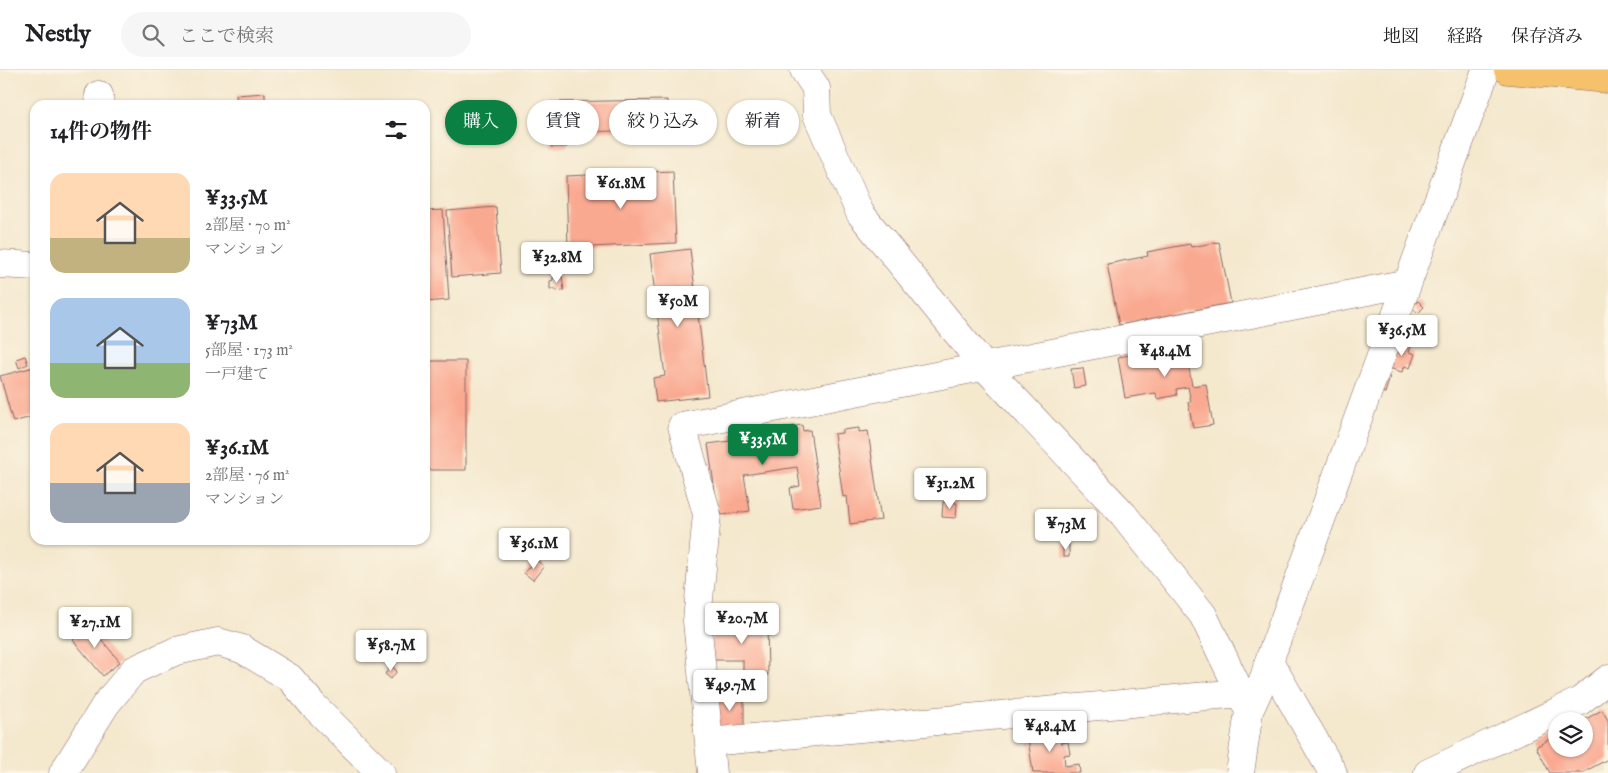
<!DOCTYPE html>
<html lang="ja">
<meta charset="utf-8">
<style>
body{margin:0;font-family:"IM FELL English","Noto Serif JP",serif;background:#f6f6f6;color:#202124;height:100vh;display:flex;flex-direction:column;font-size:19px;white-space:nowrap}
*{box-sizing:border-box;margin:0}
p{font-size:16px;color:#757577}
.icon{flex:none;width:28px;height:28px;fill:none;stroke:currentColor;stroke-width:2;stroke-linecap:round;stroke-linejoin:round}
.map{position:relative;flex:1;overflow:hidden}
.panel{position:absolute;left:30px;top:30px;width:400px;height:445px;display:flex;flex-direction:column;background:#fff;border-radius:15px;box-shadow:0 1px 4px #0004}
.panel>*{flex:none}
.hud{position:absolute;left:445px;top:30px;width:475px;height:45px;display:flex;gap:10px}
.buttons{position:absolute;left:1548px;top:642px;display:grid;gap:10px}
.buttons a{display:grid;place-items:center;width:45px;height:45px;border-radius:50%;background:#fff;box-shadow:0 1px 4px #0004;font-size:25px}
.price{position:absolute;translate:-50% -42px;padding:0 11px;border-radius:5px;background:#fff;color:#222;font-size:16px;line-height:32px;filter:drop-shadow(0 1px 2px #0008)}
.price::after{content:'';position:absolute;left:50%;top:30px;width:15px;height:11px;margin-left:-8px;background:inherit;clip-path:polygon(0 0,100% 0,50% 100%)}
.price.on{background:#0b8043;color:#fff}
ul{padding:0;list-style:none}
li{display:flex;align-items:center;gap:15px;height:125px;padding:0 20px}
li span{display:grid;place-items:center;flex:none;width:140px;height:100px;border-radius:15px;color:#555}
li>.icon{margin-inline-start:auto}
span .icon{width:60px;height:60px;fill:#fffc;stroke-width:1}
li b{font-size:21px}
h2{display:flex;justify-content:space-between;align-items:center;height:60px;padding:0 20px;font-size:21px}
.tag{padding:0 18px;border-radius:22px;background:#fff;box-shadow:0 1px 4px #0004;font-size:18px;line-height:45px}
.tag.on{background:#0b8043;color:#fff}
header{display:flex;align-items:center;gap:30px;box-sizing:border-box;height:70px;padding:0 25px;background:#fff;border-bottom:1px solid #e0e0e0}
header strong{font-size:24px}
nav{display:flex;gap:28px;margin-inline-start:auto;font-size:18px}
.search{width:350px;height:45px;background:#f6f6f6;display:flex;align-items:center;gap:12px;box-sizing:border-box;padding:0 18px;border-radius:28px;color:#757577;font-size:19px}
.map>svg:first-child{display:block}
.building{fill:#faa991}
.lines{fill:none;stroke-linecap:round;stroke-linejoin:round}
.minor-casing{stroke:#866564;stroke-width:29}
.highway-casing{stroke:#866564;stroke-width:29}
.minor{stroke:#fff;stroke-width:28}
.highway{stroke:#f5c16b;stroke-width:28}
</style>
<header>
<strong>Nestly</strong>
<div class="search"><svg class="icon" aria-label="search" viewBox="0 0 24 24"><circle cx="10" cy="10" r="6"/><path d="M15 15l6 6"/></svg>ここで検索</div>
<nav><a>地図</a><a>経路</a><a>保存済み</a></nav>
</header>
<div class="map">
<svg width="1608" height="703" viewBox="0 0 1608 703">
<rect width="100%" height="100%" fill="#fcf5e5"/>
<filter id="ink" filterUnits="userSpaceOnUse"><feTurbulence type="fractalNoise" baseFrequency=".02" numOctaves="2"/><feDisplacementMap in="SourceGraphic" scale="10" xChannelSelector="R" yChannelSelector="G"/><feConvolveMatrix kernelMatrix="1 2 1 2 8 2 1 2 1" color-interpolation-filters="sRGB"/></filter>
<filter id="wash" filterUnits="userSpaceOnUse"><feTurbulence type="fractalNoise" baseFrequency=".0096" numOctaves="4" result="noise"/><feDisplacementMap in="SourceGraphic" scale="20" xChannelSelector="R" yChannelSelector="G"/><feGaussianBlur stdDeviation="1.12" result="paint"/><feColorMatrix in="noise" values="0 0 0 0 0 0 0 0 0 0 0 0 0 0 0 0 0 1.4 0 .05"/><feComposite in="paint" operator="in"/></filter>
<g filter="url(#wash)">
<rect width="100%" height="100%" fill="#f4e8cd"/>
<g id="blocks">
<path class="building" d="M265,23V35H237L236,25Z
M667,30V60L566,62L567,77H551L550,32Z
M673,101L676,173L568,178L566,106Z
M496,137L501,203L452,207L447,141Z
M443,140L449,230L425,232V141Z
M1219,172L1231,233L1119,255L1107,194L1148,186L1147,182L1190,174L1191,177Z
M690,179L708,326L656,332L653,308L665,306L650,184Z
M562,206L564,220L555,221V219H550V211L553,210V207Z
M1418,231L1424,237L1418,243L1411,237Z
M1176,269L1177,277L1185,275L1192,316L1206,314L1213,355L1193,358L1188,332H1191L1188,317L1176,319L1177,325L1157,329L1156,323L1125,328L1118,287L1149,282L1148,274Z
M1400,270L1412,274L1409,282L1415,284L1410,298L1405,296L1402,302L1389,298Z
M25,286L28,294L19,298L16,289Z
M425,291H466V400H425Z
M34,297L35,346L13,352L0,306Z
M1083,298L1086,316L1074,318L1071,299Z
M1386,306L1390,307L1385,323L1380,321Z
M802,355L803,361L810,360L821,435L793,439L790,418L800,416L797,397L744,405L750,441L722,445L721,441L718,442L708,374L730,371L729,365Z
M859,358V362L868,361L881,450L850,454L847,426L843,427L834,364L842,363V360Z
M943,432L957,433L956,448L942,447Z
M1063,474H1069V487H1063Z
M535,489L544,496L533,510L524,503Z
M86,551L120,592L103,606L73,570L77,566L74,562Z
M712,551H767L768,605L743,606V590H712Z
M391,596L397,601L391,609L385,604Z
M717,626L744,627V658L716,657Z
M1602,640L1608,650V689L1582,703H1550L1536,677L1556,665V679H1584V650Z
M1062,657L1063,661H1060L1061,673L1068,672L1070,684L1064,685L1065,696L1079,694L1080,703H1033L1028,668L1042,666V659Z"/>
</g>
</g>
<g filter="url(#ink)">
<use href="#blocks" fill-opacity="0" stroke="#866564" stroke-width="1"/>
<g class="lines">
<defs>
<path id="minor" d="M804,0L816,18L817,45L860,143L984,296L1123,444L1203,545L1249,641
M99,25L100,35
M0,194L35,196
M1269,591L1333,703
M709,672L1240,623
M63,703L106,634L134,600L176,581L218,572L242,579L290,608L313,635L381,703
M712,703L697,551L707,444L682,356L1408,213
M1240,703L1249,641L1264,608L1269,591L1486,0
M1428,703L1580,631L1608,609"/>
<path id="highway" d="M1508,0L1608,9"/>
</defs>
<use href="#minor" class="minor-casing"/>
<use href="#highway" class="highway-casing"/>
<use href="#minor" class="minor"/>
<use href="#highway" class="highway"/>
</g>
</g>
</svg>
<div class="buttons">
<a><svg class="icon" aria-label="layers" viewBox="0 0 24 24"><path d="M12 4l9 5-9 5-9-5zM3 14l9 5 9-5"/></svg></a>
</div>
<b class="price" style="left:621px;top:140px">¥61.8M</b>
<b class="price" style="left:557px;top:214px">¥32.8M</b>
<b class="price" style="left:678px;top:258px">¥50M</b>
<b class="price" style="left:1402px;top:287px">¥36.5M</b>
<b class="price" style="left:1165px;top:308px">¥48.4M</b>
<b class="price on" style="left:763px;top:396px">¥33.5M</b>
<b class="price" style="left:950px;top:440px">¥31.2M</b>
<b class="price" style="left:1066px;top:481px">¥73M</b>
<b class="price" style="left:534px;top:500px">¥36.1M</b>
<b class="price" style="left:742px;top:575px">¥20.7M</b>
<b class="price" style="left:95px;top:579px">¥27.1M</b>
<b class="price" style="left:391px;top:602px">¥58.7M</b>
<b class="price" style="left:730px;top:642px">¥49.7M</b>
<b class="price" style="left:1050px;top:683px">¥48.4M</b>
<div class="hud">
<a class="tag on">購入</a>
<a class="tag">賃貸</a>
<a class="tag">絞り込み</a>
<a class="tag">新着</a>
</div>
<section class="panel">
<h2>14件の物件<svg class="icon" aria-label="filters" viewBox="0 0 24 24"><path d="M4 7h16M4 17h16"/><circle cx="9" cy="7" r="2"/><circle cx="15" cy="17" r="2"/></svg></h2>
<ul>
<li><span style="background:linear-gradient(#ffd9b3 65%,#c2b280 0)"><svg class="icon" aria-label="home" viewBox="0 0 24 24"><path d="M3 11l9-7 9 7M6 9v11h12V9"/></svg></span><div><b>¥33.5M</b><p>2部屋 · 70 m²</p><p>マンション</p></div></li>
<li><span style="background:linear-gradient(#a9c7e8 65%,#8fb573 0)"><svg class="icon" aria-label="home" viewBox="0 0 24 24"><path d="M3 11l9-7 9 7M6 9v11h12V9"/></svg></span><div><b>¥73M</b><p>5部屋 · 173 m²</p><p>一戸建て</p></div></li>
<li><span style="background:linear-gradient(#ffd9b3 60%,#9aa5b1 0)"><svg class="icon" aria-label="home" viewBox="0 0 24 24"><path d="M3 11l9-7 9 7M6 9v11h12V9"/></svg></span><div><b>¥36.1M</b><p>2部屋 · 76 m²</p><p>マンション</p></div></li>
</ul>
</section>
</div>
